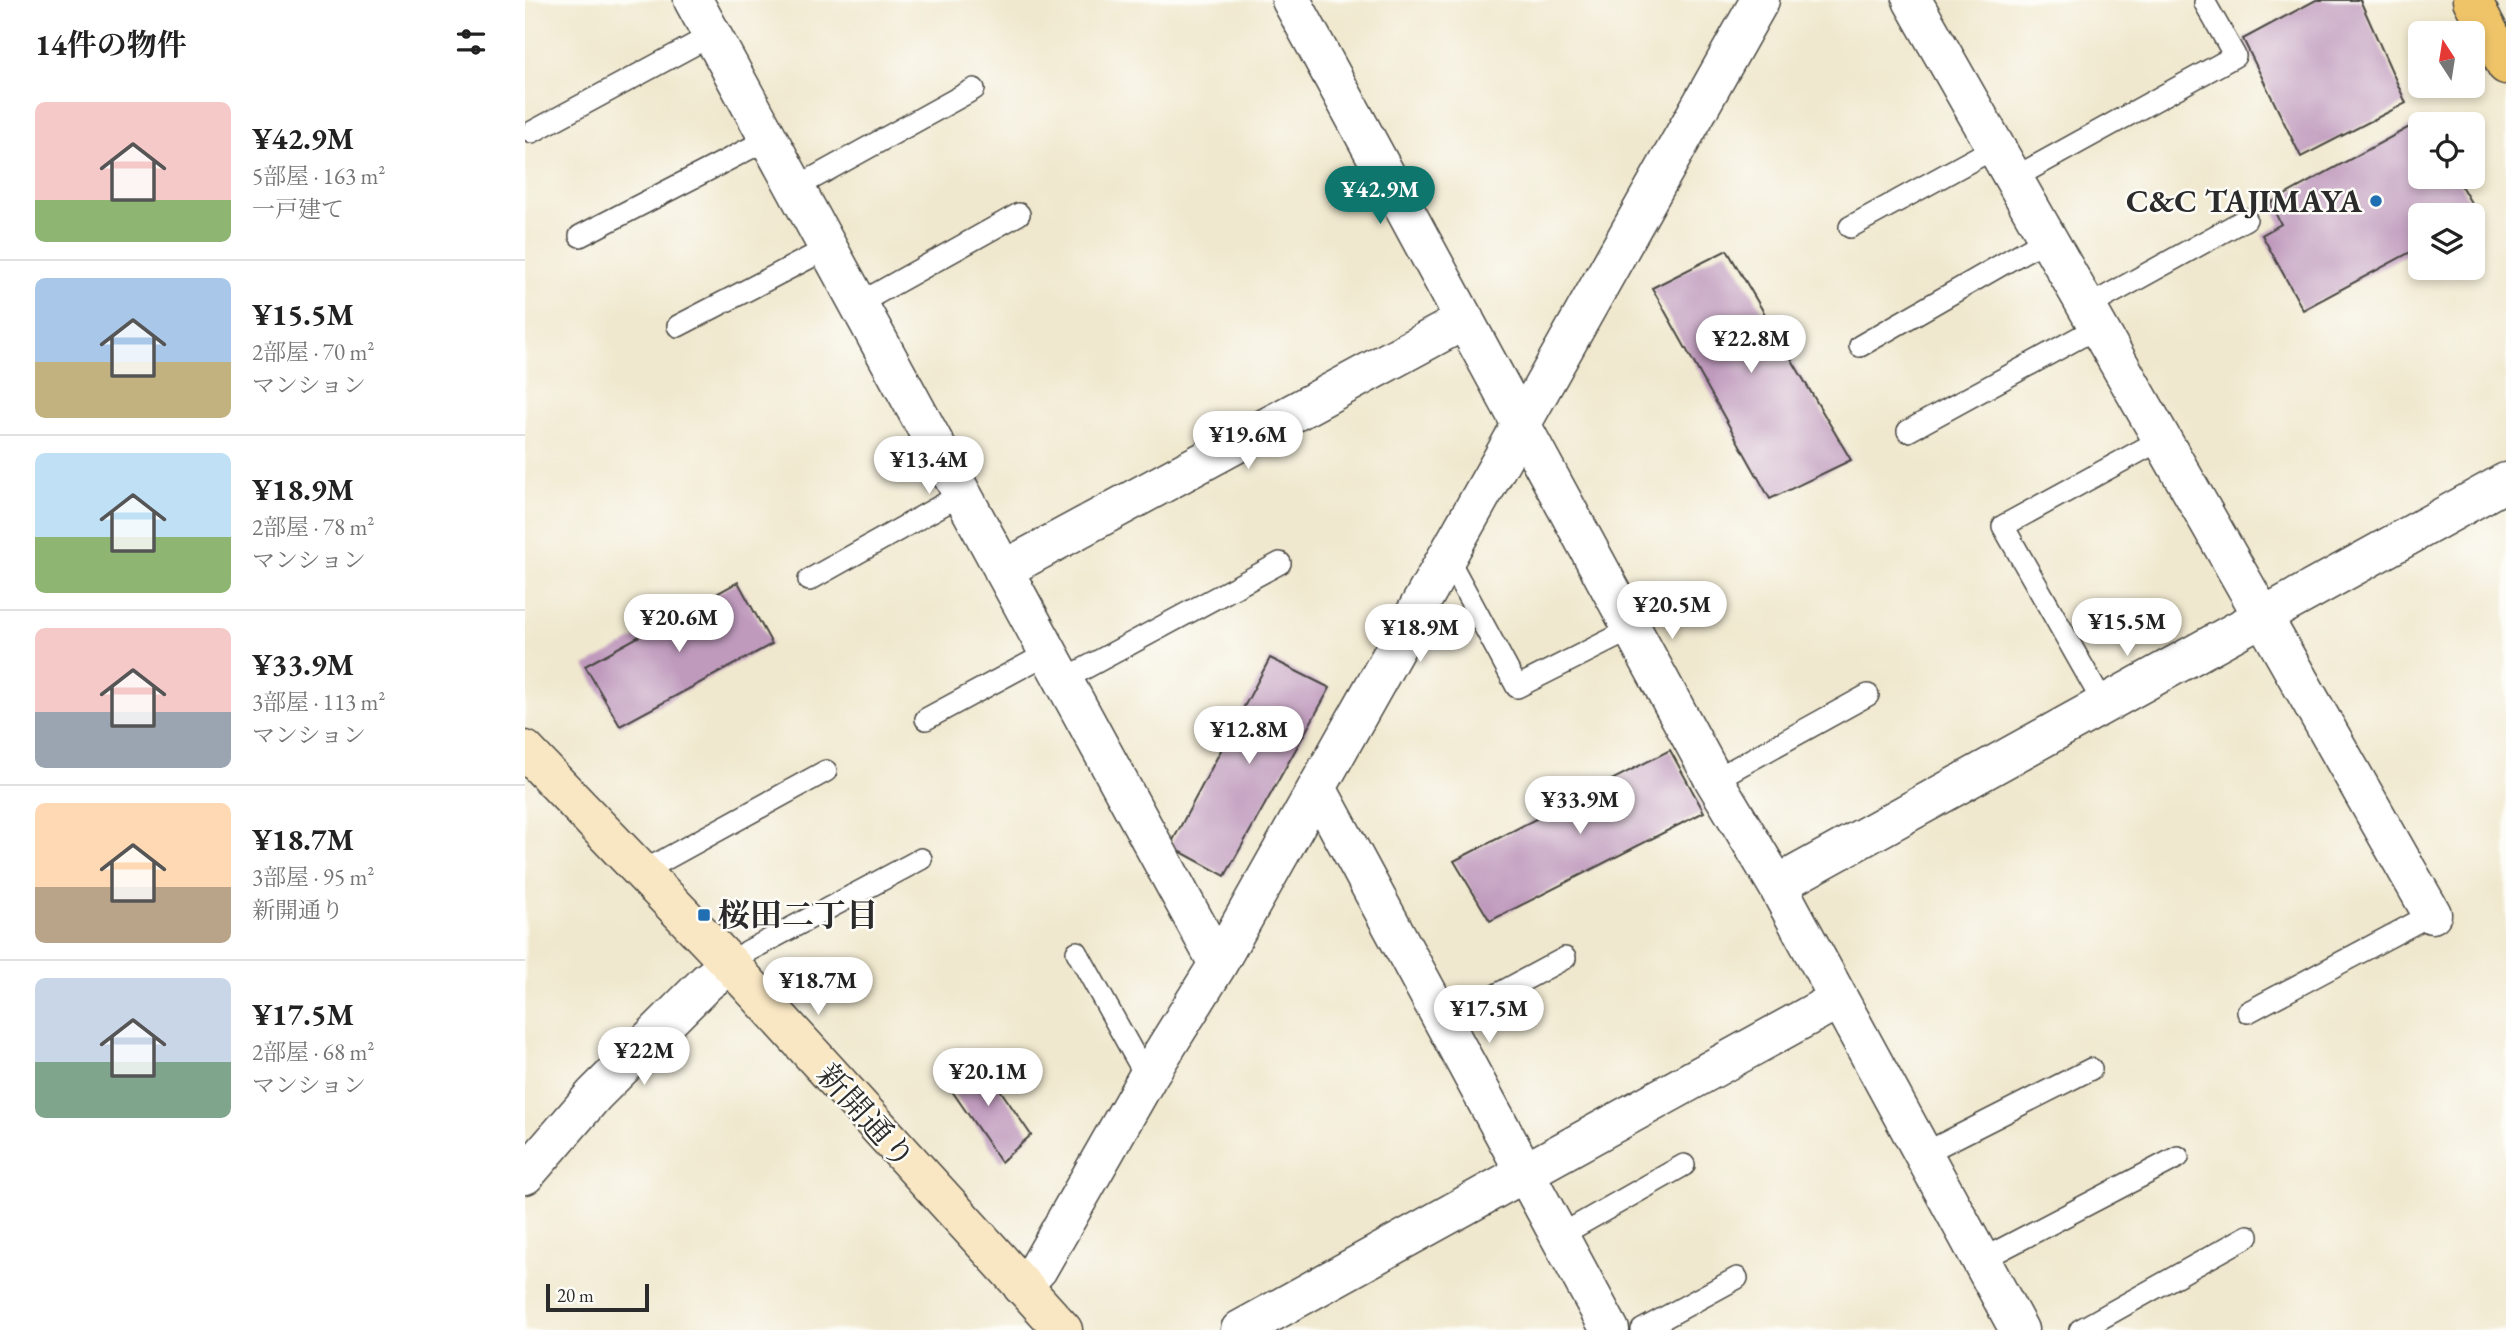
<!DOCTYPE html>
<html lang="ja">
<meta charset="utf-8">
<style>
body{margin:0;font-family:"EB Garamond","Noto Serif JP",serif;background:#f6f6f6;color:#222;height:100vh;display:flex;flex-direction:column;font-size:26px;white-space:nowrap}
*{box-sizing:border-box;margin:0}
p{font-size:23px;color:#767676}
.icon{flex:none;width:38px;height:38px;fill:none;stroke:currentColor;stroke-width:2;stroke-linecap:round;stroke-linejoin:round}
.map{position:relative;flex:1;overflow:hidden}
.side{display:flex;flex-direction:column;background:#fff;width:525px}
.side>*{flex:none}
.needle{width:46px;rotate:348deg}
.controls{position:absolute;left:1883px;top:21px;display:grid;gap:14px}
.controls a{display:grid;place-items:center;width:77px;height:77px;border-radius:10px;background:#fff;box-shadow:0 4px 10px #0003;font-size:35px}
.scale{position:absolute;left:21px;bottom:18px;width:103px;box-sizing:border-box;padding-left:7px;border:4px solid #2b2b2b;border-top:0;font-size:19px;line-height:24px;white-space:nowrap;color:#2b2b2b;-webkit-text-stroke:5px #fdfcf7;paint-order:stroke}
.price{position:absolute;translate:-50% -60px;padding:0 16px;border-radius:24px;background:#fff;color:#222;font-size:23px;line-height:46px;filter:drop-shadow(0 2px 4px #0008)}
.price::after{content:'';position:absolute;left:50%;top:42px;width:21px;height:16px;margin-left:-10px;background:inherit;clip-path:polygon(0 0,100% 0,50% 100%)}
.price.on{background:#0f766e;color:#fff}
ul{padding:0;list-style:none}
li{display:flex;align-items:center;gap:21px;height:175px;padding:0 35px}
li+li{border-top:2px solid #e0e0e0}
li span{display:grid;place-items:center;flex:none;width:196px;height:140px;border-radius:10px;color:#555}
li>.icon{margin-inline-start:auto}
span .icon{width:84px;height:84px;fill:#fffc;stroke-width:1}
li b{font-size:30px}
h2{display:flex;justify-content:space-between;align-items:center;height:84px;padding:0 35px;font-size:30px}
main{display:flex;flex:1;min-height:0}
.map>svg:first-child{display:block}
.building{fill:#bf9abd}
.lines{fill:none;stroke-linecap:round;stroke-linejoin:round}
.lane-casing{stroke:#494743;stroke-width:24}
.street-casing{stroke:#494743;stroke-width:41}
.secondary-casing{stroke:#494743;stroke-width:41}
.highway-casing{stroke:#494743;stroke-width:41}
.lane{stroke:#fff;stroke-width:21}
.street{stroke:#fff;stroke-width:38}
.secondary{stroke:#f9e7c3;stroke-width:38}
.highway{stroke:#efc469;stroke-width:38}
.poi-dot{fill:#1f6fb2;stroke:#fdfcf7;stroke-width:2.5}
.labels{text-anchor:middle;stroke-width:5;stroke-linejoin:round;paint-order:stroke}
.poi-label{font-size:32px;font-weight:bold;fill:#2b2b2b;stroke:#fdfcf7;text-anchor:end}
.street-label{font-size:32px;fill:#2b2b2b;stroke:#fdfcf7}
</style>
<main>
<section class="side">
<h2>14件の物件<svg class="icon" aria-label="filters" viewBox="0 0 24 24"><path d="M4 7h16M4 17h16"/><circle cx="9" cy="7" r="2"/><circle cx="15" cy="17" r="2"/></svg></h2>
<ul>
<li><span style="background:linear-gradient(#f6c9c9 70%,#8fb573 0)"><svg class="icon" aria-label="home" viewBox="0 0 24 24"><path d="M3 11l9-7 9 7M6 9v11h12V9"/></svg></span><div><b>¥42.9M</b><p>5部屋 · 163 m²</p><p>一戸建て</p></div></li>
<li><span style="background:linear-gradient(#a9c7e8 60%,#c2b280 0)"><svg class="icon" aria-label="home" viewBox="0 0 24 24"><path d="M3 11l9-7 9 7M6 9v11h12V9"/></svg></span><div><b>¥15.5M</b><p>2部屋 · 70 m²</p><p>マンション</p></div></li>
<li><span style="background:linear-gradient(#bfe0f5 60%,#8fb573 0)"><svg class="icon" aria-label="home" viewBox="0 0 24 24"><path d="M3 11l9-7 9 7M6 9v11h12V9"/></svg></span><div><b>¥18.9M</b><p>2部屋 · 78 m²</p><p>マンション</p></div></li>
<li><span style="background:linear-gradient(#f6c9c9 60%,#9aa5b1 0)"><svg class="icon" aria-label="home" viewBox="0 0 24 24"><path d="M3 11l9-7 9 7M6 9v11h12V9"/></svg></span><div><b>¥33.9M</b><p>3部屋 · 113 m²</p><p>マンション</p></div></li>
<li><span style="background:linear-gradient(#ffd9b3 60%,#b9a48a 0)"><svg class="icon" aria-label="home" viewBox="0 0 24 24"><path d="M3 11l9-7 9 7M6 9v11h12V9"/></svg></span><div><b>¥18.7M</b><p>3部屋 · 95 m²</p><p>新開通り</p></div></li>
<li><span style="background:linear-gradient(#c9d6e8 60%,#7fa58c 0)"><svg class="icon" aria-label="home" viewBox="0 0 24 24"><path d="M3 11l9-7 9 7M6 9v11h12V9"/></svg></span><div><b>¥17.5M</b><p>2部屋 · 68 m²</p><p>マンション</p></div></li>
</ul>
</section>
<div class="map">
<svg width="1981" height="1330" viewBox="0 0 1981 1330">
<rect width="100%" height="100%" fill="#fdfcf7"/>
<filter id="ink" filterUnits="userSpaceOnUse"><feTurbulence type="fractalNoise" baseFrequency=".0143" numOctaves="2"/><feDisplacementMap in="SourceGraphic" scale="14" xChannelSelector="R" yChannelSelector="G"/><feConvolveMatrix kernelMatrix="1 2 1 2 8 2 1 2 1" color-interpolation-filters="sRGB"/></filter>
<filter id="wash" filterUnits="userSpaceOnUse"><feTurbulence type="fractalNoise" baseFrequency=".00686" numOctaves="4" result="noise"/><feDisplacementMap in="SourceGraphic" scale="28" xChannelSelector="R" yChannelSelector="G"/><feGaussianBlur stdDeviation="1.57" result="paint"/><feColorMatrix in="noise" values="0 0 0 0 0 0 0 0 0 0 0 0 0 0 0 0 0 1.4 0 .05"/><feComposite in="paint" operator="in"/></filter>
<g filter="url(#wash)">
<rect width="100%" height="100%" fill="#f0e8ce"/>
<g id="blocks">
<path class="building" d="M1791,0H1835L1881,103L1776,157L1718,39Z
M1899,119L1903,124H1895V177H1931L1953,215L1948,218V215H1895V247L1778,310L1737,235L1756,224L1745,203Z
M1202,250L1326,460L1245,499L1127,288Z
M213,582L247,644L95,726L60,666Z
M745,658L805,688L700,876L645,846Z
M1145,750L1179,812L965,921L929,861Z
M452,1056L506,1135L476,1162L418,1078Z"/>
</g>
</g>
<g filter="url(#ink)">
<use href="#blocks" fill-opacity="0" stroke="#494743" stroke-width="2"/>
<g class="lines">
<defs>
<path id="lane" d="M7,132L187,35
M1489,178L1710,56L1680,3
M270,188L449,89
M1325,227L1471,147
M55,236L243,139
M333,304L494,214
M1562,307L1721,219
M153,326L303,248
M1335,346L1523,238
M1383,431L1573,327
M922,557L992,687L1107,629
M284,580L437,494
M538,680L755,563
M1579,704L1478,526L1637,439
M401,719L523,653
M1189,780L1343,695
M117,872L301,771
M552,952L622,1078
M205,964L223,951L396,859
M1723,1012L1907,914
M919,1023L1040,958
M1398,1154L1566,1069
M1034,1236L1159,1165
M1456,1260L1653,1157
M1117,1330L1212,1278
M1555,1330L1723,1236"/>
<path id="street" d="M168,0L693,964
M766,0L1189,780L1252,885L1494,1330
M1387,0L1907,914
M478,570L940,320
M792,788L1085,1330
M1252,885L1981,482
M0,1175L69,1095L182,982L205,964
M497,1286L513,1269L622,1078L693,964L1235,0
M715,1330L1314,999"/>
<path id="secondary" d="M0,750L205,964L538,1330"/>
<path id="highway" d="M1947,0L1981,65"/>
</defs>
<use href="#lane" class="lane-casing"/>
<use href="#street" class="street-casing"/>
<use href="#secondary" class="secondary-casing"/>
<use href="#highway" class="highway-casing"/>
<use href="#lane" class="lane"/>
<use href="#street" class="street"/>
<use href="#secondary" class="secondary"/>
<use href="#highway" class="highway"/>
</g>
</g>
<g class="poi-dot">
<circle cx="1851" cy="201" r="7"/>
<rect x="172" y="908" width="14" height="14" rx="3.5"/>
</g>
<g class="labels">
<g class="poi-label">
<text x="1837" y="212">C&amp;C TAJIMAYA</text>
<text x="193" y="926" text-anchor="start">桜田二丁目</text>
</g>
<g class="street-label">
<text transform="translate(341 1116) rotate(48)" y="11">新開通り</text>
</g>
</g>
</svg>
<div class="controls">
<a><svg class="needle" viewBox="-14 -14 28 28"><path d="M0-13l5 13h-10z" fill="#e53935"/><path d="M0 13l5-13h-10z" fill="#767676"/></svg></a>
<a><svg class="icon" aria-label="locate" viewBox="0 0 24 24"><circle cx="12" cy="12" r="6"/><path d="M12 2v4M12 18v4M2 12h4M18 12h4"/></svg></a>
<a><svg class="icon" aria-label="layers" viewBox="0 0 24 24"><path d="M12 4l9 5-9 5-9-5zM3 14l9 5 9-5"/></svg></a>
</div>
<div class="scale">20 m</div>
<b class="price on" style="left:855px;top:226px">¥42.9M</b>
<b class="price" style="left:1226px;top:375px">¥22.8M</b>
<b class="price" style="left:723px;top:471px">¥19.6M</b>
<b class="price" style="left:404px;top:496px">¥13.4M</b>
<b class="price" style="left:1147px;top:641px">¥20.5M</b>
<b class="price" style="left:154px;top:654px">¥20.6M</b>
<b class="price" style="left:1602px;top:658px">¥15.5M</b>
<b class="price" style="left:895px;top:664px">¥18.9M</b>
<b class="price" style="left:724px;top:766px">¥12.8M</b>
<b class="price" style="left:1055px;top:836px">¥33.9M</b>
<b class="price" style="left:293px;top:1017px">¥18.7M</b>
<b class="price" style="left:964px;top:1045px">¥17.5M</b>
<b class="price" style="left:119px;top:1087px">¥22M</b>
<b class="price" style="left:463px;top:1108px">¥20.1M</b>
</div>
</main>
